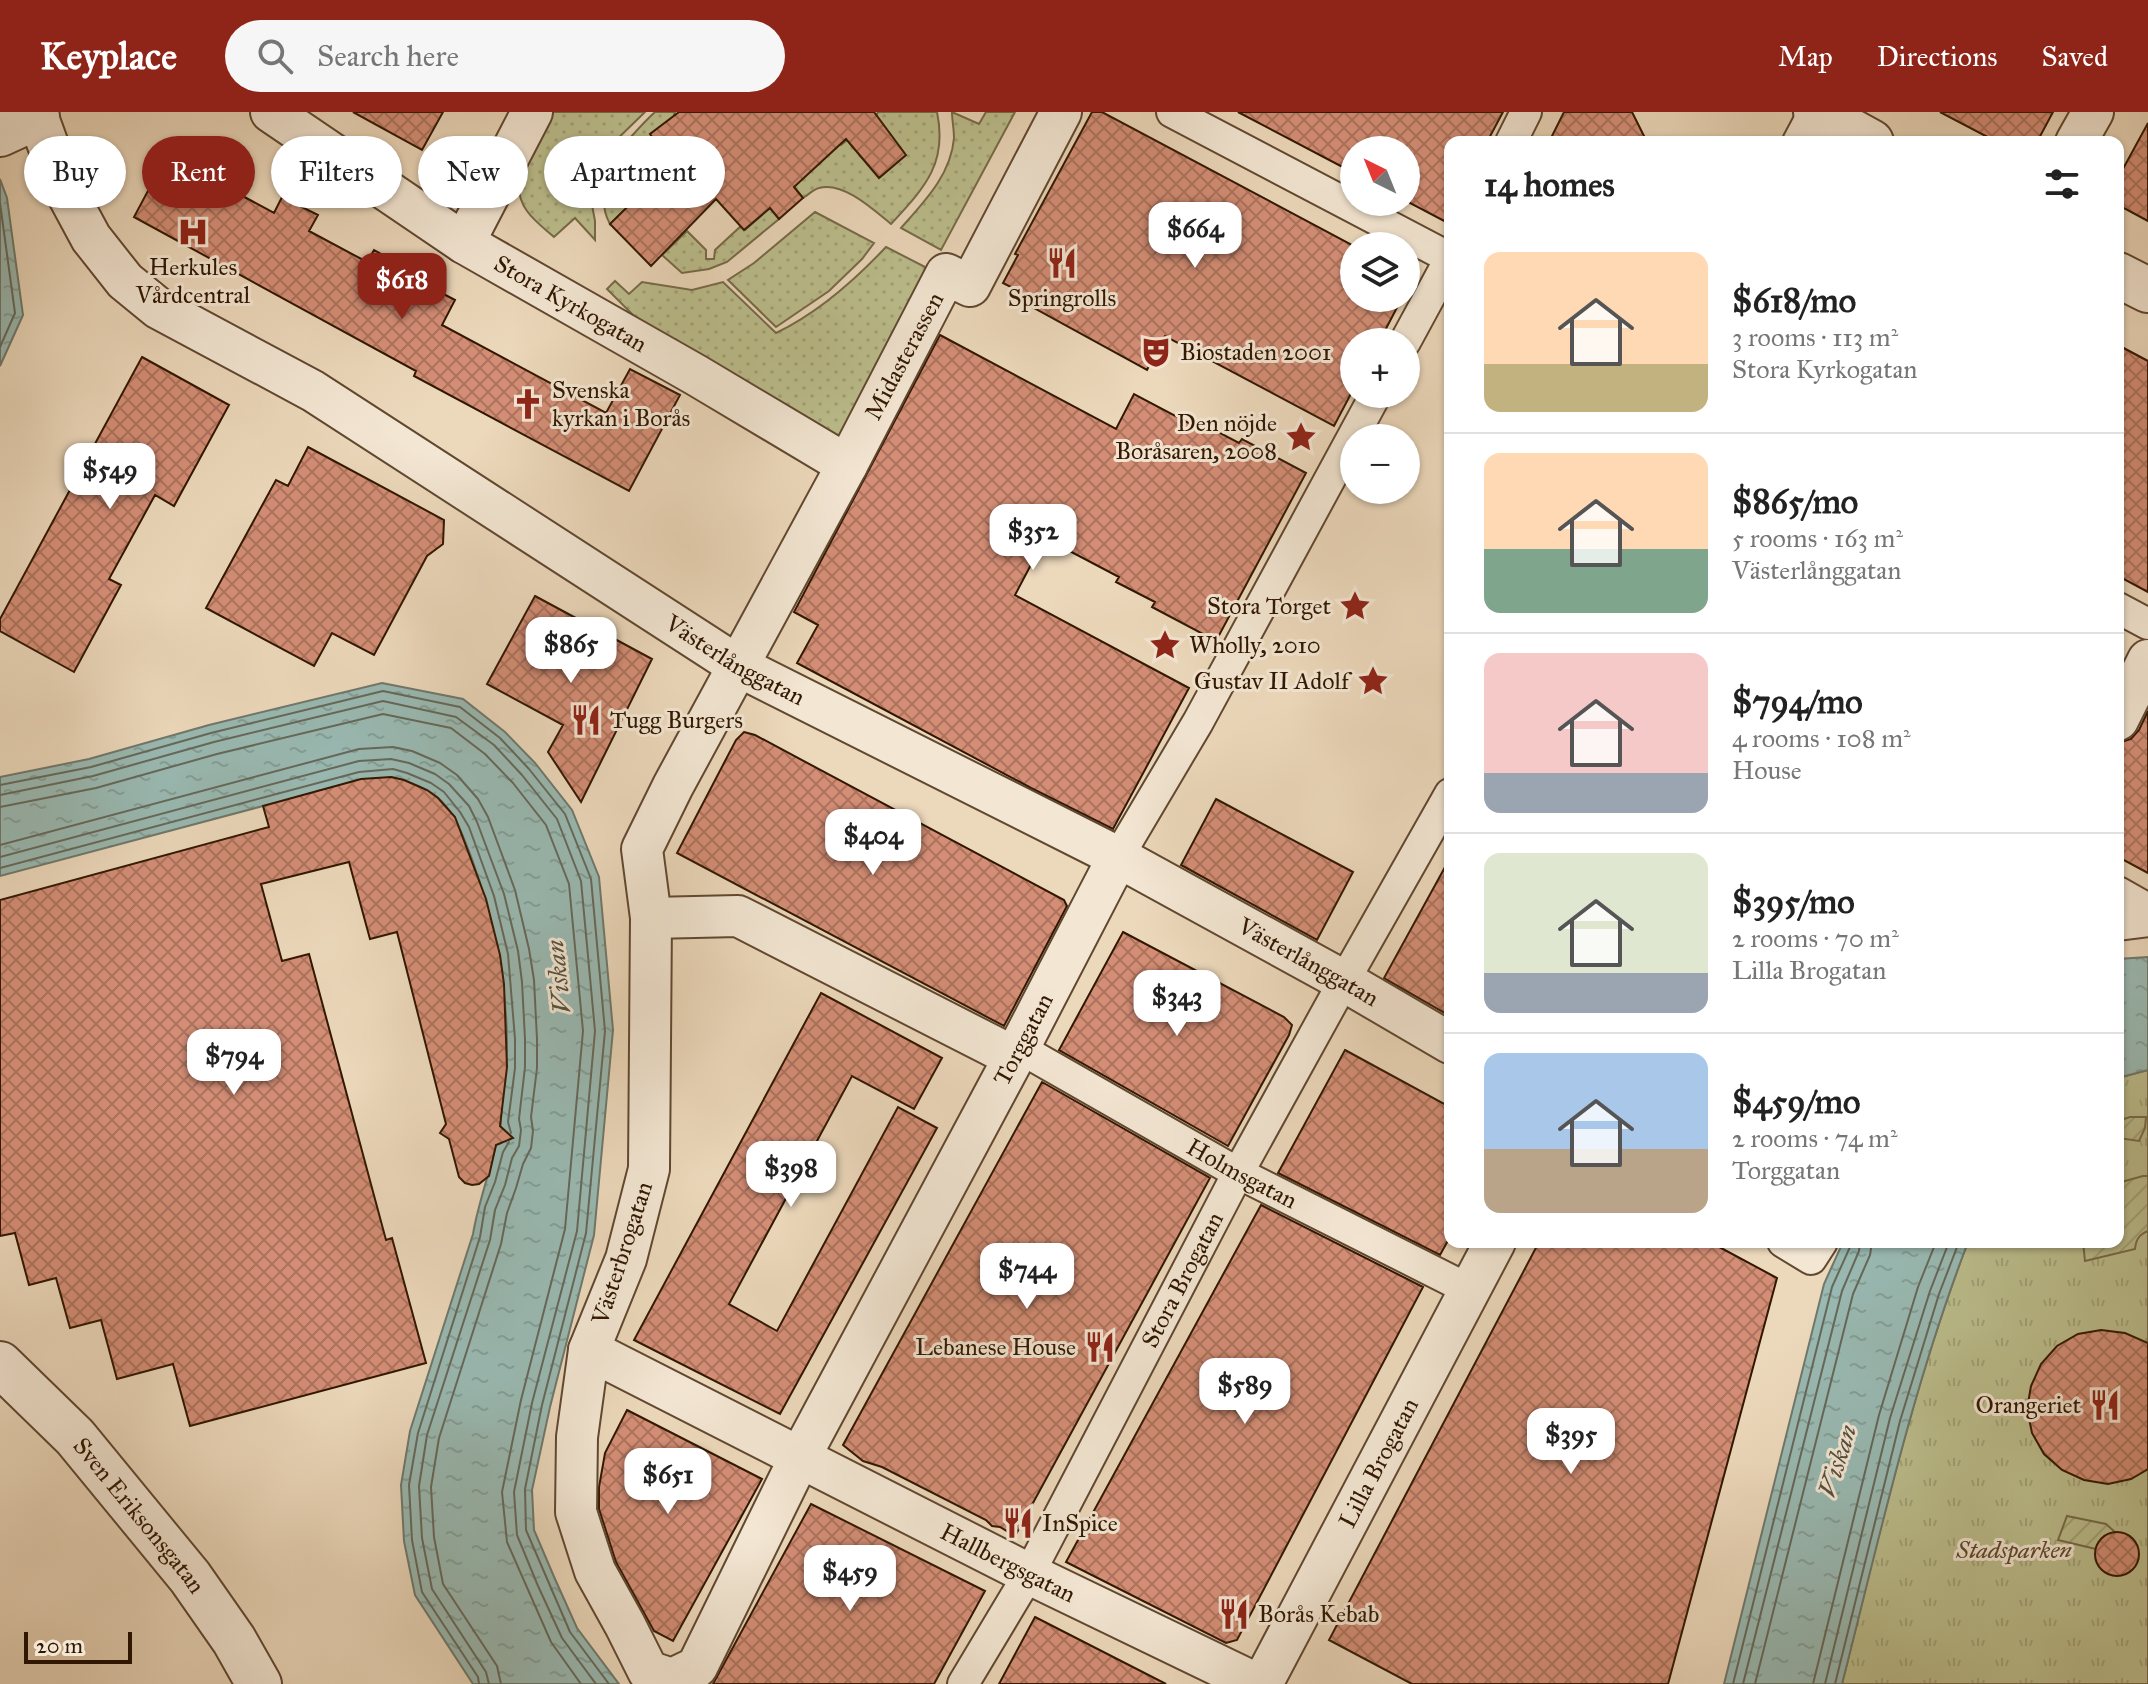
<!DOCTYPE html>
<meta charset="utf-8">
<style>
body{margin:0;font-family:"IM FELL Great Primer",serif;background:#f6f6f6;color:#222;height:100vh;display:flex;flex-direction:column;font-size:30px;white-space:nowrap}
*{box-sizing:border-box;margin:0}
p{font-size:26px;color:#767676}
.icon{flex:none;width:44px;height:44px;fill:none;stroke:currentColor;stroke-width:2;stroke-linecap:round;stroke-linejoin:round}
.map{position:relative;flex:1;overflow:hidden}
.details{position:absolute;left:1444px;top:24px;width:680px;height:1112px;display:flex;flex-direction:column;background:#fff;border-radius:16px;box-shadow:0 2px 6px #0004}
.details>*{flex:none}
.top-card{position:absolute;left:24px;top:24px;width:760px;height:72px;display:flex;gap:16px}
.needle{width:52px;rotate:317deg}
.fabs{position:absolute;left:1340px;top:24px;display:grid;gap:16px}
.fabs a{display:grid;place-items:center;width:80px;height:80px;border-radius:50%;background:#fff;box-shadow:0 2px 6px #0004;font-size:40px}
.scale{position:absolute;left:24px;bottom:20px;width:108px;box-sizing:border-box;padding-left:8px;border:4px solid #311701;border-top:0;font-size:22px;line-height:28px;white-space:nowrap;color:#311701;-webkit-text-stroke:6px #f3e6d3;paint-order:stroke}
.price{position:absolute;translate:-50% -68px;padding:0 18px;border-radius:16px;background:#fff;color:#222;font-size:26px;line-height:52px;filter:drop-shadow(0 2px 4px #0008)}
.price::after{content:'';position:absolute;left:50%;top:48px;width:24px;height:18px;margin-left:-12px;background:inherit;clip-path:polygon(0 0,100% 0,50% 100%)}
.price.active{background:#8f2418;color:#fff}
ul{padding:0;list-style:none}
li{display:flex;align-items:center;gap:24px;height:200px;padding:0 40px}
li+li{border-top:2px solid #e0e0e0}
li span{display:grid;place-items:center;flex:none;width:224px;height:160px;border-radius:16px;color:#555}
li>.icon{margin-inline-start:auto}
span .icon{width:96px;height:96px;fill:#fffc;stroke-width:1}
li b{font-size:34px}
h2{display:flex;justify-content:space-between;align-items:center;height:96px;padding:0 40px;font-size:34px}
.pill{padding:0 28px;border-radius:36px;background:#fff;box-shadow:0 2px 6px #0004;font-size:28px;line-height:72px}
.pill.active{background:#8f2418;color:#fff}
header{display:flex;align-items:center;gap:48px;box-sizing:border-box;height:112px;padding:0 40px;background:#8f2418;color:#fff}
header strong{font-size:38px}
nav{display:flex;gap:44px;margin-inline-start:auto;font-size:28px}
.search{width:560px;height:72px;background:#f6f6f6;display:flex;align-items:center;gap:20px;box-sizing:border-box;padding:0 28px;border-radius:44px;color:#767676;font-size:30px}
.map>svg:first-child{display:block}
.grass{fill:url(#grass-dots);stroke:#766a47;stroke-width:2}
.park{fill:url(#park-tufts);stroke:#766a47;stroke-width:2}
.garden{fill:url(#garden-furrows);stroke:#766a47;stroke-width:2}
.water{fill:url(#water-ripples);stroke:#6f786b;stroke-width:2}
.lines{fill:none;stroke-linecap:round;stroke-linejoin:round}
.shore{stroke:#65685a;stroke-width:2}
.building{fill:url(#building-cross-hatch);stroke:#311701;stroke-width:2}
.pedestrian-casing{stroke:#604730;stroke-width:34}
.minor-casing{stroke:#604730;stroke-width:44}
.tertiary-casing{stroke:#604730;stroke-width:48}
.pedestrian{stroke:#f3e6d3;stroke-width:30}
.minor{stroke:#f3e6d3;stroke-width:40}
.tertiary{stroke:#f3e6d3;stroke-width:44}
.labels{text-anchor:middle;stroke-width:6;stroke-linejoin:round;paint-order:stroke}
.poi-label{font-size:24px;fill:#311701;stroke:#f3e6d3;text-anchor:start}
.street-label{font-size:24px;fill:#311701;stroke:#f3e6d3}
.park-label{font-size:24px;font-style:italic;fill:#5b492b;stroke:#f3e6d3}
.water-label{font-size:26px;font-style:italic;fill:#55503f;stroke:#f3e6d3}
</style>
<header>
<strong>Keyplace</strong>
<div class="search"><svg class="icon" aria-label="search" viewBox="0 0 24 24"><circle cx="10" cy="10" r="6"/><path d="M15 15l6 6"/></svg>Search here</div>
<nav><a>Map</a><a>Directions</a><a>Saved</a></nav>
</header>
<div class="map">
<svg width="2148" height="1572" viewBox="0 0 2148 1572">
<defs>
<pattern id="grass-dots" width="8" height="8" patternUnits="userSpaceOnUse" patternTransform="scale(2)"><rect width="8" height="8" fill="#bcbe8d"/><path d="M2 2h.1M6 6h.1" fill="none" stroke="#a2a378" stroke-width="1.8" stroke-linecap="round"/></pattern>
<pattern id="park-tufts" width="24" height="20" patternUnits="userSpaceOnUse" patternTransform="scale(2)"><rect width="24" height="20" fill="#bcbe8d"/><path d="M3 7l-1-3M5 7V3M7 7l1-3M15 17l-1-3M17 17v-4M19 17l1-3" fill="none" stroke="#a2a378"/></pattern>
<pattern id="garden-furrows" width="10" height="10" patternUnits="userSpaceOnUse" patternTransform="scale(2)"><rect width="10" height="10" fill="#bcbe8d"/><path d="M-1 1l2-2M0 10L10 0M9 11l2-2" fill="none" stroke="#a2a378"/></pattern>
<pattern id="water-ripples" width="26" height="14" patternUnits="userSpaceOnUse" patternTransform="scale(2)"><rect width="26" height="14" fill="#99b9b2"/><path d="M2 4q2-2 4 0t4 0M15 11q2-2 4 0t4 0" fill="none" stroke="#849e97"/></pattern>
<pattern id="building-cross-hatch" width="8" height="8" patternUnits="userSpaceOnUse" patternTransform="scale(2)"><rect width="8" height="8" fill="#d48e76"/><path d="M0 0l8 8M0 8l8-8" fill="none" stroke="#ad735e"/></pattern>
</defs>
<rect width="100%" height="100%" fill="#ecd8bb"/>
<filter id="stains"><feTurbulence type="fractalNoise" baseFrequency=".0025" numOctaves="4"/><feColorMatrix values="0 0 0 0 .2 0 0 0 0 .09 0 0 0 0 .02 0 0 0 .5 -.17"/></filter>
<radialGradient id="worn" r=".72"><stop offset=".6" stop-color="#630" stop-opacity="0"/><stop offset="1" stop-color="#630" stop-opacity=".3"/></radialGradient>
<path class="grass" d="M549,0H645L606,38L587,66L595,109V128L575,106L554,125C545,117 534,109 527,99C504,67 534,29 549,0Z
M655,0H675L674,3L677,6L651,22L653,26L627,49H618V57H627L646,77L610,112C600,94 602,68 612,49C618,38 645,9 655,0Z
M878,0H937C948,52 924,76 891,112C874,98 843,69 819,76C814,77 808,83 803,86L794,75L837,30L841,33L846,29L842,25L876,4Z
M952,0L979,12L986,0H1015L941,138L901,116C924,90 951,63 954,26C954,17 952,8 952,0Z
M770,96L779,107L727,150L709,157L682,161L662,143L687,119L706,138V147H714L715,138L741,114L745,118Z
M815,100L874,131L862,147L829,179L776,215L728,168L754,151Z
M886,135L931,158L842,327L653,223L607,177L615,169L629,182L642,170L692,178L723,170L776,221C818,201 854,169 886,135Z"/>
<path class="park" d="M2148,958V1572H1842C1879,1423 1913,1273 1968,1130H2118V966Z"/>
<path class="garden" d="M2130,1005H2146L2145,1016L2139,1029L2118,1026V1009Z
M2143,1064H2148V1119C2139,1123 2136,1127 2135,1137L2085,1149L2083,1130H2118V1073L2125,1069Z
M2067,1404L2106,1412L2115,1420C2105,1423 2100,1427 2096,1437L2058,1428Z"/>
<path class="water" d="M0,67L7,86L23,203L0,254Z
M382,571L463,587L505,620L535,651L572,698L599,765L613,918L594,1123L550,1295L532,1378L534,1418L555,1467L577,1516L619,1572H473L415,1483L404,1429L401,1373L410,1319L473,1122C478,1092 489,1063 496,1033L501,1031C498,996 508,962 507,927C506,864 493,806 472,747C463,724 456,701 436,684C423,674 407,669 391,665L263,694L0,764V665L89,647L209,613Z
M2148,845V958L2118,966V847Z
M1843,1130H1968C1913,1273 1880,1423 1842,1572H1724L1824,1172Z"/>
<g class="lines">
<path class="shore" d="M0,91L15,201L0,235
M0,673L91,655L211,621L383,579L460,595L500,626L529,657L565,702L591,767L605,919L586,1121L542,1293L525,1377L526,1418L570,1520L609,1572
M0,683L93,664L214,630L383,589L456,605L494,633L522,663L557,707L581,769L595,919L577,1119L532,1291L514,1380L517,1423L538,1474L562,1526L596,1572
M0,695L96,676L217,642L383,602L451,616L485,642L513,671L546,713L569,772L583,919L565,1117L521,1288L502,1380L507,1430L551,1530L581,1572
M0,733L359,637L393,635L412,639L440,651L457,663L478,687L488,705L515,778L529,837L534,868L537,927V956L531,1005L533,1019L531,1036L523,1052L516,1076L507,1101L501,1132L439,1326L431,1375L434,1425L443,1472L497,1554L501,1572
M0,745L359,649L391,647L409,651L435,662L449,672L469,694L477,710L504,782L518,839L522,870L525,927V955L519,1007L521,1018L519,1034L512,1046L505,1073L495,1098L490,1128L427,1323L419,1374L422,1426L432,1477L486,1560L489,1572
M0,756L359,660L393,657L407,661L431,671L444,680L460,700L469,715L494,784L508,842L515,927V956L508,1010L511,1021
M479,1572L478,1565L422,1480L412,1428L409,1373L418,1321L480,1125L485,1095L495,1070L503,1040L509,1030
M1733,1572L1832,1175L1850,1135V1130
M1743,1572L1842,1179L1859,1139L1860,1130
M1755,1572L1853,1182L1870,1143L1872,1130
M1813,1572L1879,1303L1918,1175L1936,1130
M1825,1572L1890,1306L1930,1179L1949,1130
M1835,1572L1900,1309L1939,1182L1959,1130"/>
</g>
<path class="building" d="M353,0H443L422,38Z
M679,0H874L906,43L879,66L846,27L794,75L803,86L779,107L770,96L744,118L716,87L651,154L610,112L671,52L650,22Z
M1092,0H1102L1354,134V186H1402L1379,230H1354V276L1334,314L1165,224L1147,258L1014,185L1017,178L1003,171L1018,143L1015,142Z
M1238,0H1503L1487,30H1450V112L1406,89V38H1354V61Z
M1564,0H1632L1647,30H1549Z
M1940,0H2053L2037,30H1997Z
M2148,11V109L2118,93V66Z
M167,43L274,101L282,85L318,103L309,119L367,150L374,138L401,153L398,158L455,188L442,213L606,301L630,257L680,283L629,379L414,264L416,259L134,105Z
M940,223L1116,317L1134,282L1198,316L1201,311L1239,331L1242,327L1306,361L1216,529L1152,495L1155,490L1116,470L1119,465L1045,426L1015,483L1189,576L1113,717L1031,676L797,551L818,513L794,500Z
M2118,233L2148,249V480L2118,464Z
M142,245L229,293L174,394L155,383L109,467L121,473L74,560L0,519V507Z
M308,335L444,408L443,432L427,444L374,543L332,521L314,554L206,496L276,368L288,374Z
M535,484L652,547L581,690L548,640L563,613L487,572Z
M2148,599V761L2118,745V631L2131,627L2139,618Z
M744,620L755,623L1064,788L1067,794L1004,914L677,741L736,628Z
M391,665L404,668L427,678L438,686L455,705L486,787L500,843L504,872L507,955L500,1014L513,1026L496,1033L489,1064L479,1072L472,1073L465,1071L459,1065L449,1027L440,1021L446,1012L397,820L370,827L349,750L261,772L282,849L309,842L386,1128L392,1126L426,1251L190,1314L173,1252L117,1267L101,1208L70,1216L56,1166L29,1173L15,1121L0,1124V788L269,715L263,694L361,667Z
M1216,687L1353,760L1317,828L1181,753Z
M1450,746V904L1384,866Z
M1123,820L1284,905L1292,913L1289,923L1228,1034L1059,938Z
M821,881L942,946L914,997L852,964L729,1192L777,1219L898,995L937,1016L780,1302L634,1228Z
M1345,938L1450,995V1125L1440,1143L1278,1061Z
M1042,970L1210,1066L1015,1424L1000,1415L992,1414L986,1408L882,1355L863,1349L843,1333Z
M1261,1093L1423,1175L1237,1528L1226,1531L1066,1450Z
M1539,1130H1710L1777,1166L1668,1572H1412L1329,1528Z
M2101,1218L2125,1221L2148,1231V1357L2131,1367L2108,1372L2084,1368L2062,1358L2044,1342L2032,1321L2027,1297L2031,1274L2041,1252L2057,1234L2078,1222Z
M627,1298L762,1367L673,1529L654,1519L616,1450L599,1397V1375L605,1341Z
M811,1392L985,1479L934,1572H713Z
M2095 1442a22 22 0 1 1 44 0a22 22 0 1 1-44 0Z
M1035,1505L1166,1572H999Z"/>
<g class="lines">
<defs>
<g id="pedestrian">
<path d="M1172,0L1450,146"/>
<path d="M1511,30L1526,0"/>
<path d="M1798,30L1814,0"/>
<path d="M1405,230L1450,147"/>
<path d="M2118,496L2148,512"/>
<path d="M1118,745L1198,610L1376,282"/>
<path d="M2118,780L2148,797"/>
<path d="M2118,813L2148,809"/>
<path id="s1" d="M1019,936L1238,1061L1470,1178"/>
<path d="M1783,1130L1811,1147L1822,1130"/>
<path id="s2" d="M963,1572L1029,1462L1238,1061L1344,869L1450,682"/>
</g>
<g id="minor">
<path id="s3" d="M36,0L63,74L91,126L125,169L158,196L313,279L738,554L1118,745L1344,869L1450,931"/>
<path id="s4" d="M271,0L464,131L696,263L847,353"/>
<path id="s5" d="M1061,0L970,174L946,162L847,353L673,674L642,737L651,806L649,1057L626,1147L589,1238L577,1325L576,1400L595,1459L625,1513L648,1559L672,1567L697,1555L800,1345L1019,936L1118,745"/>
<path d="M2076,30L2093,0"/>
<path d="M464,131L532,0"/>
<path d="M2118,608L2148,548"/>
<path d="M651,806L738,804L1014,945"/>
<path id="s6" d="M589,1238L1029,1462L1257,1572"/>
<path id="s7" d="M1262,1572L1495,1130"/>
</g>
<g id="tertiary">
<path d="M1816,0L1871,30"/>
<path d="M0,22L37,5"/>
<path d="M2118,163L2148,178"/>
<path id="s8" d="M0,1252L75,1325L190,1465L234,1528L259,1572"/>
</g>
</defs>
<use href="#pedestrian" class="pedestrian-casing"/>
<use href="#minor" class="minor-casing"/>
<use href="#tertiary" class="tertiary-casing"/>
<use href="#pedestrian" class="pedestrian"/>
<use href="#minor" class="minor"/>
<use href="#tertiary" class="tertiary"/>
</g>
<defs>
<symbol id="hospital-bare" viewBox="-9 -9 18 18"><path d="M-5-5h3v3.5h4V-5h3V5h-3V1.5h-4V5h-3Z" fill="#8f2418" stroke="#f3e6d3" stroke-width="2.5" paint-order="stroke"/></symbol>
<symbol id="restaurant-bare" viewBox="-9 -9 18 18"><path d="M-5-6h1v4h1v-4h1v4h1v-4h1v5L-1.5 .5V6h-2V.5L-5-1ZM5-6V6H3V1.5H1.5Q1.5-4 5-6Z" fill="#8f2418" stroke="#f3e6d3" stroke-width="2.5" paint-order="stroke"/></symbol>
<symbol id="theatre-bare" viewBox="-9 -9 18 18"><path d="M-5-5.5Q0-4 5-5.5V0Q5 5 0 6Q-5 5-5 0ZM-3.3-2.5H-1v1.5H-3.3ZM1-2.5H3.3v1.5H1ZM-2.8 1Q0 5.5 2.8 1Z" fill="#8f2418" stroke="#f3e6d3" stroke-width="2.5" paint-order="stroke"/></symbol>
<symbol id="church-bare" viewBox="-9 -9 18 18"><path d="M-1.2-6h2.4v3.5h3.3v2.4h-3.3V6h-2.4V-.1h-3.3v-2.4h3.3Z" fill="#8f2418" stroke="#f3e6d3" stroke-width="2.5" paint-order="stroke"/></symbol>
<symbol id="sight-bare" viewBox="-9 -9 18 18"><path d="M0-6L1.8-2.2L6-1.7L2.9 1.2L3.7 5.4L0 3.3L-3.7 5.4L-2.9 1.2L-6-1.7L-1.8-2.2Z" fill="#8f2418" stroke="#f3e6d3" stroke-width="2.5" paint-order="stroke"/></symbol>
</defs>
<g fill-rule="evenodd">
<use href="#hospital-bare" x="171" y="98" width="44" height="44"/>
<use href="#restaurant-bare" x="1040" y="129" width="44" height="44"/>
<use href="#theatre-bare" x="1134" y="218" width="44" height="44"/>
<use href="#church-bare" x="506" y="270" width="44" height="44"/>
<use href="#sight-bare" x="1279" y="303" width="44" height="44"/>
<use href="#sight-bare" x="1333" y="472" width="44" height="44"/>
<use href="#sight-bare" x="1143" y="511" width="44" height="44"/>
<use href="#sight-bare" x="1351" y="547" width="44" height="44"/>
<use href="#restaurant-bare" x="564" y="586" width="44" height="44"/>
<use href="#restaurant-bare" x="1078" y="1213" width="44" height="44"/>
<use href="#restaurant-bare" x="2083" y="1271" width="44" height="44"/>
<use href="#restaurant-bare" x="996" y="1389" width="44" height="44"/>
<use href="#restaurant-bare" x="1212" y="1480" width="44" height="44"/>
</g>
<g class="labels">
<g class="poi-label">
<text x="193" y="163" text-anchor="middle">Herkules<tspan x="193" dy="28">Vårdcentral</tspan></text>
<text x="1062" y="194" text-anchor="middle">Springrolls</text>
<text x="1180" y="248">Biostaden 2001</text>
<text x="552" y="286">Svenska<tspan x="552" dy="28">kyrkan i Borås</tspan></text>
<text x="1277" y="319" text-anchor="end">Den nöjde<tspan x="1277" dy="28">Boråsaren, 2008</tspan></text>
<text x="1331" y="502" text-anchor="end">Stora Torget</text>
<text x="1189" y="541">Wholly, 2010</text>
<text x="1349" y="577" text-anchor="end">Gustav II Adolf</text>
<text x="610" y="616">Tugg Burgers</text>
<text x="1076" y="1243" text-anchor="end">Lebanese House</text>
<text x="2081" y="1301" text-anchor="end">Orangeriet</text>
<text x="1042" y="1419">InSpice</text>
<text x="1258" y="1510">Borås Kebab</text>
</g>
<g class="street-label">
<text dy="8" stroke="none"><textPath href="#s4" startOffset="356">Stora Kyrkogatan</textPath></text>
<text transform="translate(904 244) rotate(-62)" y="8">Midasterassen</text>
<text dy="8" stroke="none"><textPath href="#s3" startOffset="912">Västerlånggatan</textPath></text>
<text dy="8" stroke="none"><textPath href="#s3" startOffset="1560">Västerlånggatan</textPath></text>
<text dy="8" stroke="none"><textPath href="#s5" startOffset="2484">Torggatan</textPath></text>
<text dy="8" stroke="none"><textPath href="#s1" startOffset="256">Holmsgatan</textPath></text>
<text transform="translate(622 1141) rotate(-72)" y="8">Västerbrogatan</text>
<text dy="8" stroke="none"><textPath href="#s2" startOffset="460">Stora Brogatan</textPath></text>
<text dy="8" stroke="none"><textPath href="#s7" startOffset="250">Lilla Brogatan</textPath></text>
<text dy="8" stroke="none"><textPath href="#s8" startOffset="206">Sven Eriksonsgatan</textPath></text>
<text dy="8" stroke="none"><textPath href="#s6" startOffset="470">Hallbergsgatan</textPath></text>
</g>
<g class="park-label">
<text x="2014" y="1446">Stadsparken</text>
</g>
<g class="water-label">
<text transform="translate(558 865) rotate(-96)" y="9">Viskan</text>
<text transform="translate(1837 1349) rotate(-72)" y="9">Viskan</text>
</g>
</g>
<rect width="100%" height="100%" filter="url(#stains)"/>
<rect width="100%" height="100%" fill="url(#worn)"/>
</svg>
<div class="fabs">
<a><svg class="needle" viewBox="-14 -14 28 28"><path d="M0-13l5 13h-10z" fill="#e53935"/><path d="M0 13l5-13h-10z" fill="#767676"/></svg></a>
<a><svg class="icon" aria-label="layers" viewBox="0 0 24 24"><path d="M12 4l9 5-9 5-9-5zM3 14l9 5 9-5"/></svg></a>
<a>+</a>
<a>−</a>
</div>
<div class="scale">20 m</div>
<b class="price" style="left:1195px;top:158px">$664</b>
<b class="price active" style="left:402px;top:209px">$618</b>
<b class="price" style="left:110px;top:399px">$549</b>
<b class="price" style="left:1033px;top:460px">$352</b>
<b class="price" style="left:571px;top:573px">$865</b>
<b class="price" style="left:873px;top:765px">$404</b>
<b class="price" style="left:1177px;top:926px">$343</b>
<b class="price" style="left:234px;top:985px">$794</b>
<b class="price" style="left:791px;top:1097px">$398</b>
<b class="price" style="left:1027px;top:1199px">$744</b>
<b class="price" style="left:1245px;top:1314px">$589</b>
<b class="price" style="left:1571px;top:1364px">$395</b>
<b class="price" style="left:668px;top:1404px">$651</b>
<b class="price" style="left:850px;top:1501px">$459</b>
<div class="top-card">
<a class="pill">Buy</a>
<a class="pill active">Rent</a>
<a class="pill">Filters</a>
<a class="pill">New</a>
<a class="pill">Apartment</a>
</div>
<section class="details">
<h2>14 homes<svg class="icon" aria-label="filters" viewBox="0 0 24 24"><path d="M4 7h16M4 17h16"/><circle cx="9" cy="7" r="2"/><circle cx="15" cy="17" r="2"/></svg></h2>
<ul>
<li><span style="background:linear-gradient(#ffd9b3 70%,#c2b280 0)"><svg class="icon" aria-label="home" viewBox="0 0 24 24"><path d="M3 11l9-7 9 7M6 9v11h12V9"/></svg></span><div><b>$618/mo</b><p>3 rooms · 113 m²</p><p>Stora Kyrkogatan</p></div></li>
<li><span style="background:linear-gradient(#ffd9b3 60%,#7fa58c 0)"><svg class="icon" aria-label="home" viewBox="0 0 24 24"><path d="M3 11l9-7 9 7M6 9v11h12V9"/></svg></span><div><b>$865/mo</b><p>5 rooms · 163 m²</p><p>Västerlånggatan</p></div></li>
<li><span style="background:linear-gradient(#f6c9c9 75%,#9aa5b1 0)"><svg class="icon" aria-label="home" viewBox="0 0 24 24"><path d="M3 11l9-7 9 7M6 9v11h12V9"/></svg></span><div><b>$794/mo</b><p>4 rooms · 108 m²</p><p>House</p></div></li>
<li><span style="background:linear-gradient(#dfe7d0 75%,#9aa5b1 0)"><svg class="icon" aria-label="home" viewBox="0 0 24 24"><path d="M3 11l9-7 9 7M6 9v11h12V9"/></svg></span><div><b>$395/mo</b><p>2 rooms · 70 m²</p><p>Lilla Brogatan</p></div></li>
<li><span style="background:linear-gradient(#a9c7e8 60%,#b9a48a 0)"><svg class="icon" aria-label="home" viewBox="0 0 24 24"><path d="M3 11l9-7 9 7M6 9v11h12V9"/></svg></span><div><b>$459/mo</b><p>2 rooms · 74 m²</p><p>Torggatan</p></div></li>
</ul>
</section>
</div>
